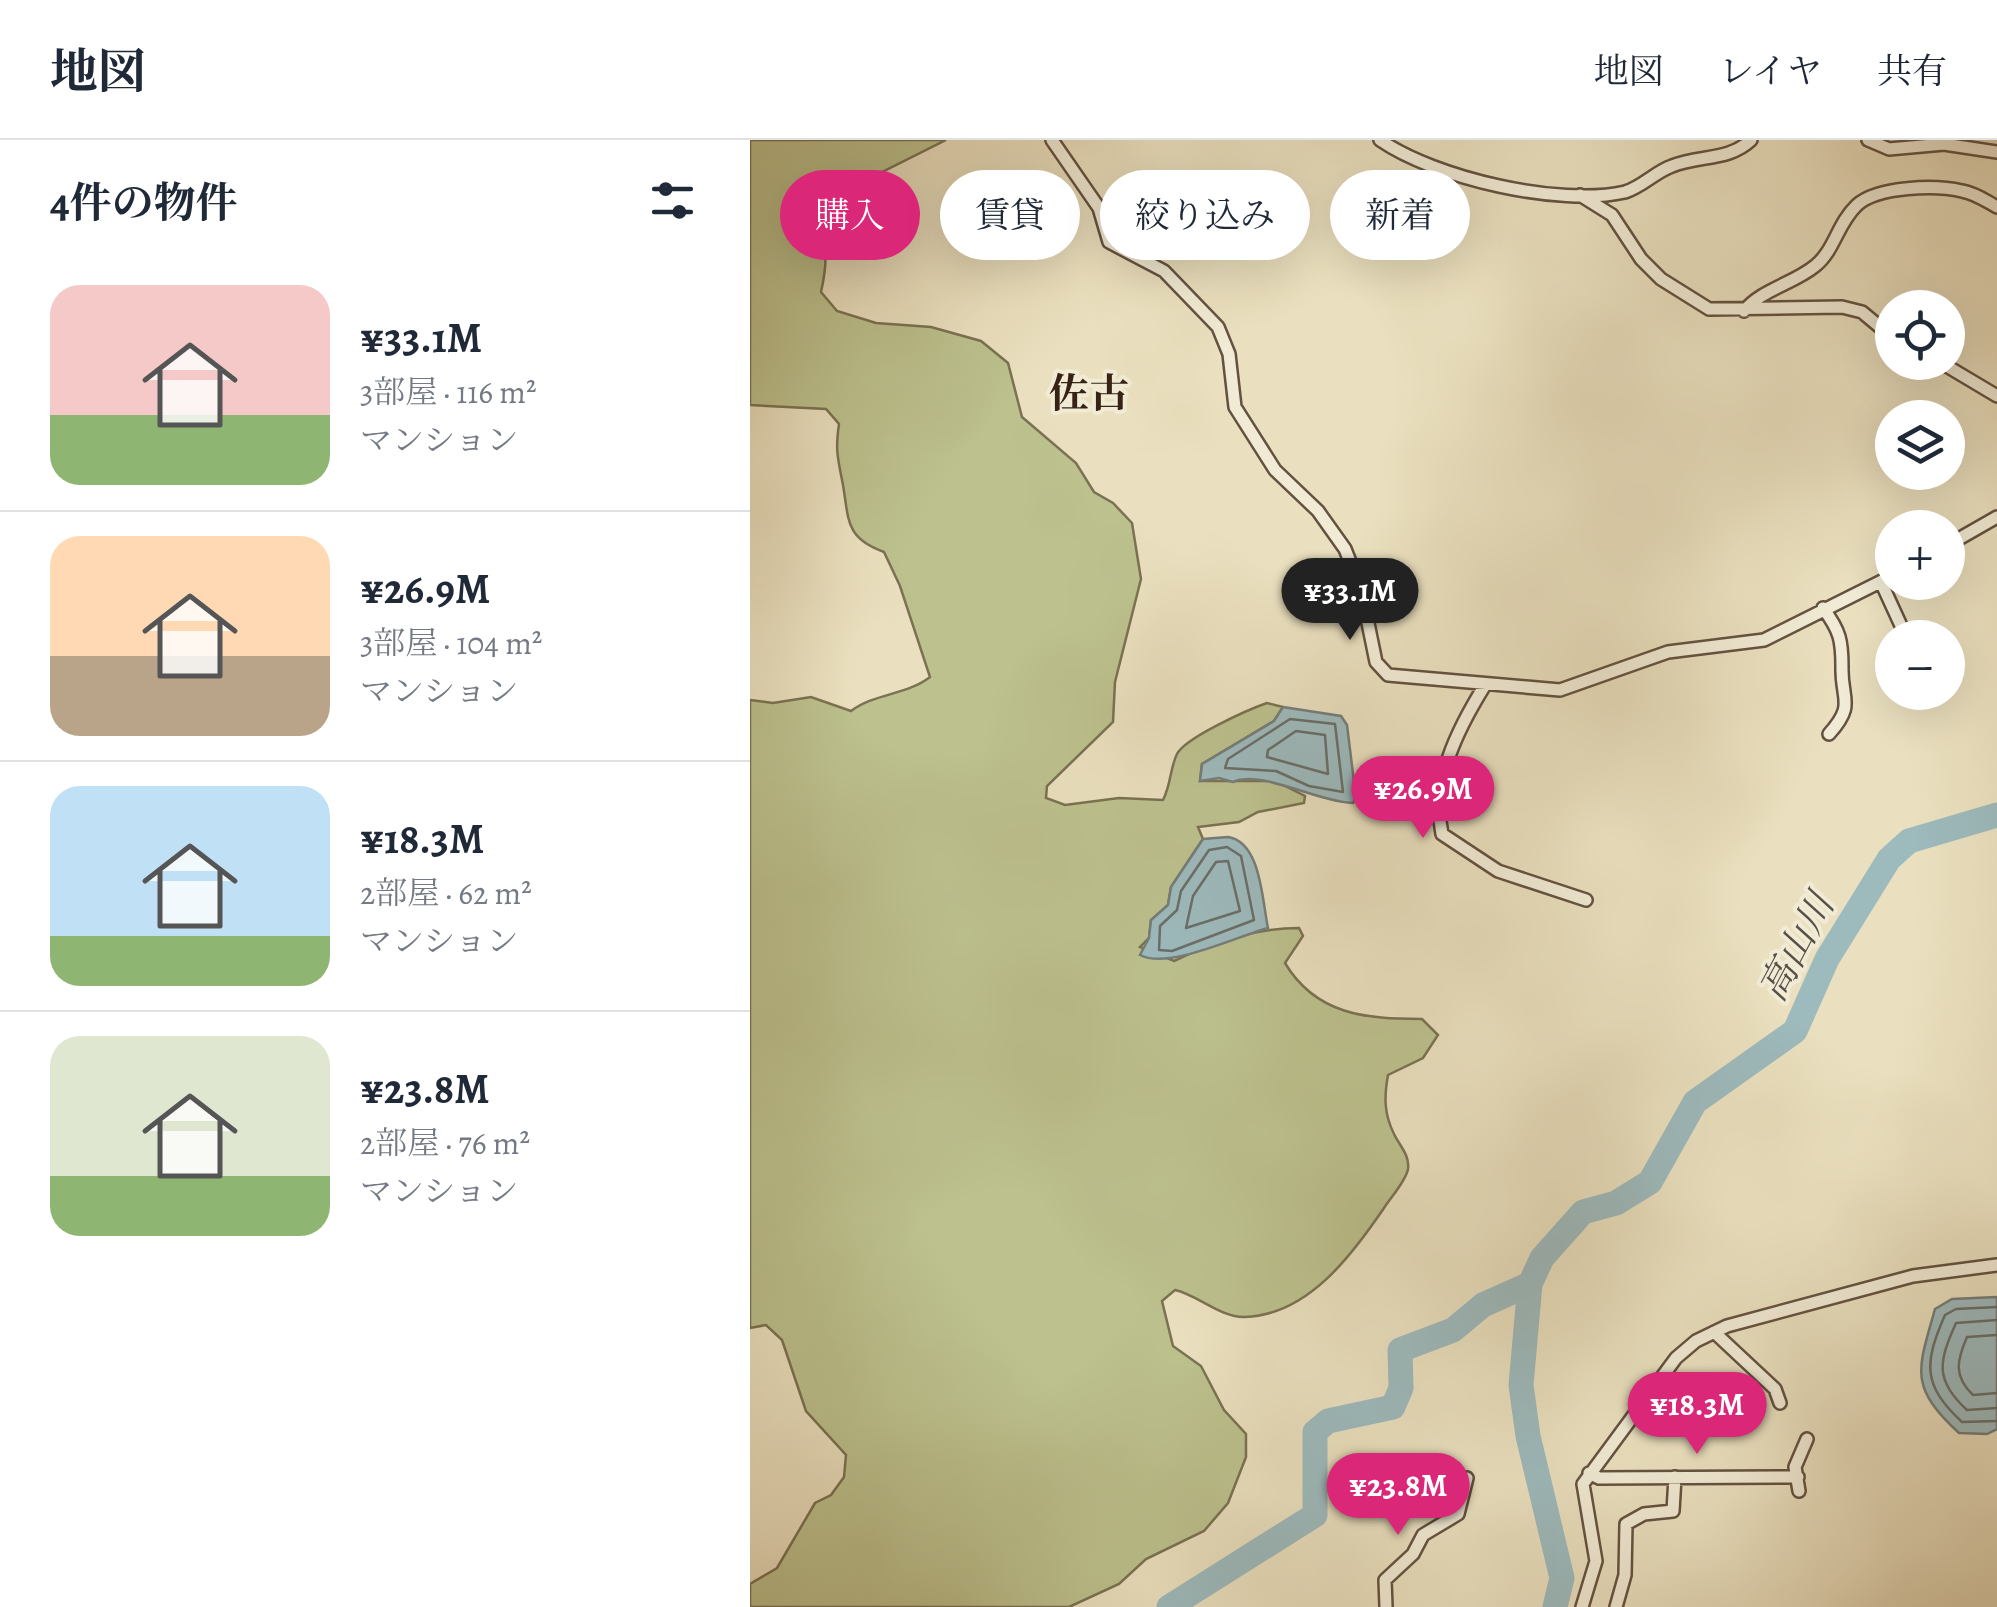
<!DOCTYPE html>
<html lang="ja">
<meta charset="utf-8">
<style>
body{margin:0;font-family:Alegreya,"Noto Serif JP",serif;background:#f2f2f3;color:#1f2937;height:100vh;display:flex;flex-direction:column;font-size:38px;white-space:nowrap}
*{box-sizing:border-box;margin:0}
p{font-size:32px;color:#747a83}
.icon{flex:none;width:55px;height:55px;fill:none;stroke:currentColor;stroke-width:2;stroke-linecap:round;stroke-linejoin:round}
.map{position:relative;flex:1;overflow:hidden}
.drawer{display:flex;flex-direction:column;background:#fff;width:750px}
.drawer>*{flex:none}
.hud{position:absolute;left:30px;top:30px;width:950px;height:90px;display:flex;gap:20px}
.controls{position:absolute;left:1125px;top:150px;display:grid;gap:20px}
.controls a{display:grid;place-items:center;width:90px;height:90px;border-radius:50%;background:#fff;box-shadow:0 10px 40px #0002;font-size:50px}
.price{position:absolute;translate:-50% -85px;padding:0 22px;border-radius:35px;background:#db2777;color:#fff;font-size:32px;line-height:65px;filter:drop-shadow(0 2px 5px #0008)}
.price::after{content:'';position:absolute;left:50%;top:60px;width:30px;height:22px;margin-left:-15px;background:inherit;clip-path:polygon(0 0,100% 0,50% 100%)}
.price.selected{background:#222;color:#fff}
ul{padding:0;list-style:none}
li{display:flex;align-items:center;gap:30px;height:250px;padding:0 50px}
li+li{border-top:2px solid #e0e1e3}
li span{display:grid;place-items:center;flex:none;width:280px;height:200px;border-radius:30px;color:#555}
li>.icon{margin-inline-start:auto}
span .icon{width:120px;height:120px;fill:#fffc;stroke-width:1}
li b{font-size:42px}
h2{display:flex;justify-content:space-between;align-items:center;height:120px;padding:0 50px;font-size:42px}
.chip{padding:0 35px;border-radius:45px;background:#fff;box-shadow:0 10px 40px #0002;font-size:35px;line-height:90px}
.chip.selected{background:#db2777;color:#fff}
header{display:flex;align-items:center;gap:60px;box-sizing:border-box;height:140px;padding:0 50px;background:#fff;border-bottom:2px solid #e0e1e3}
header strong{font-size:48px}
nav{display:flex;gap:55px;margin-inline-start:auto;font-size:35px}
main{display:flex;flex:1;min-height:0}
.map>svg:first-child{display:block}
.green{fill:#bcc18e;stroke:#7a7252;stroke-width:2.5}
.water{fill:#9dbabd;stroke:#747e7a;stroke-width:2.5}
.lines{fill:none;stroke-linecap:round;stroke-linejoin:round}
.shore{stroke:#6a6e69;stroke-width:2.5}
.river{stroke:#9dbabd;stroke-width:25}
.street-casing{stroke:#645240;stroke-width:16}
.street{stroke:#f1ebd5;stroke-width:11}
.labels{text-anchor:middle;stroke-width:8;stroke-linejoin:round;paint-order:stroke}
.water-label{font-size:38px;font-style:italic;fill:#565047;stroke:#f1ebd5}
.quarter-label{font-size:40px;font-weight:bold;fill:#372315;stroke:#f1ebd5}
</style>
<header>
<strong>地図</strong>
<nav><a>地図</a><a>レイヤ</a><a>共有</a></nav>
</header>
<main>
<section class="drawer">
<h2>4件の物件<svg class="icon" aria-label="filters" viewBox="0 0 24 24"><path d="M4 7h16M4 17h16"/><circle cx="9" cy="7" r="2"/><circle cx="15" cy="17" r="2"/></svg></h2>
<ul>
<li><span style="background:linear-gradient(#f6c9c9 65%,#8fb573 0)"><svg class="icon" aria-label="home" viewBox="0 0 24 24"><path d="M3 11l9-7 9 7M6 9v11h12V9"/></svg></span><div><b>¥33.1M</b><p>3部屋 · 116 m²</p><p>マンション</p></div></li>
<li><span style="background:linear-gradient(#ffd9b3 60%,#b9a48a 0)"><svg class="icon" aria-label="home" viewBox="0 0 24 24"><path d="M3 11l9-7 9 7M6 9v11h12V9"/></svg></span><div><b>¥26.9M</b><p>3部屋 · 104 m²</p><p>マンション</p></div></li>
<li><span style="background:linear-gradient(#bfe0f5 75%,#8fb573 0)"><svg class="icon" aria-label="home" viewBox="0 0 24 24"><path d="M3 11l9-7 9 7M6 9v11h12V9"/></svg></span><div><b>¥18.3M</b><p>2部屋 · 62 m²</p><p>マンション</p></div></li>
<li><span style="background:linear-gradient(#dfe7d0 70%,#8fb573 0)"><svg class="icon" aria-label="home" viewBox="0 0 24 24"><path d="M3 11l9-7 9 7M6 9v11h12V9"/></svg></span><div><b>¥23.8M</b><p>2部屋 · 76 m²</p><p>マンション</p></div></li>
</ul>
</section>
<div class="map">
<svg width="1247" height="1467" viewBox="0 0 1247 1467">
<rect width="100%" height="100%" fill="#eae0bf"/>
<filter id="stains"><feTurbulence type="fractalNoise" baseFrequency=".002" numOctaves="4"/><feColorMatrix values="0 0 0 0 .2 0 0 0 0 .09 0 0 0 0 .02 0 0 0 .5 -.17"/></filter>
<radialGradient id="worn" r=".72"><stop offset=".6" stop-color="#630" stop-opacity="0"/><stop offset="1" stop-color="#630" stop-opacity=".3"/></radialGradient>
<path class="green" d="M0,0H196L132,32L67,45L47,67C60,113 86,83 71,152L87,171L126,183L181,187L231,201L258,223L272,277L326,323L344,352L363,363L382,383L391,439L365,542L363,582L297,646L296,658L315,665L369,658L413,660C421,645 420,628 427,614C435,598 497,570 517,563L533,567L524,581L452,624L450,641H525L555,656L554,663L508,672L489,682L448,687L453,699L421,747L418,765L401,780L399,798L390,807L424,821C464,802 504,788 549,788L553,796L535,823C566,875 616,879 672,879L688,895L673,918L638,935C634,957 634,974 644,994C649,1005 660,1015 658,1029C656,1041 641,1057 634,1068C602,1115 558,1175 495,1177C471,1178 448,1155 425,1150L412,1161L423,1206L451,1226L474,1270L496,1294V1317L478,1363L454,1391L396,1419L369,1444L319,1467H0V1444L27,1428L65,1363L81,1355L94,1337L96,1315L56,1271L32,1200L16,1185L0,1188V560L23,563L61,557L101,571C125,553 157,555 180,537L150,446L134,412C95,398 99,380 93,345C88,319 85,311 89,284L76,269L0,265Z"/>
<path class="water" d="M533,567L591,576L597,585L606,658L603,663C568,662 510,629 483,642L469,638L450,641L452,624L524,581Z
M478,697C511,702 512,760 518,788C485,797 418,830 390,815L399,798L401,780L418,765L421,747L453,699Z
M1247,1157V1289L1237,1294L1209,1293C1158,1246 1168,1230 1185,1169L1202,1159Z"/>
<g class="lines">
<path class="shore" d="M540,579L585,584L593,652L559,646L526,631L475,628L478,619Z
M546,591L575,595L578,634L517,617L518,610Z
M477,707L491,716L504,780L422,811L409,810L410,786L427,770L431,751L459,710Z
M478,721L490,771L436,788L443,756L466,722Z
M1247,1167L1206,1169L1195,1175C1174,1223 1172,1245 1212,1282L1247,1281
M1247,1180L1206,1183C1189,1221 1184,1240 1217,1270L1247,1268
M1247,1195L1217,1197C1207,1220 1203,1236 1223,1255L1247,1253"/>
<path class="river" d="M419,1467L565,1375V1292L578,1281L643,1267L651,1248L650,1210L703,1190L733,1165L780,1144
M805,1467L812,1438L778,1296L771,1245L780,1144L792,1118L833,1072L866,1063L900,1042L945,962L1045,891L1077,819L1139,719L1159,701L1247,675"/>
<defs>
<path id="street" d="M302,0L349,68L359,102L414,131L468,187L479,214L485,267L525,330L568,371L595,409L611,449L626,522L638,535L810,550L918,512L1014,500L1142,436
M630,0C685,38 809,67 875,52C892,47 905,32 922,26C949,15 979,21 1001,0
M1118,0L1139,9L1194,4L1247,12
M830,55L862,75L891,119L911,139L959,169L1092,167L1112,172L1142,197
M994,171C1012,149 1043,144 1065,126C1085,110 1087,84 1107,65C1128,46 1186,45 1212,51C1225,53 1236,61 1247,67
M1190,222L1247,256
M1198,405L1247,377
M1131,442L1153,490
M1073,468C1090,491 1092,500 1092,527C1091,560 1106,564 1079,594
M735,545C707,590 681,642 692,694L748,731L836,760
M964,1192L1025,1249L1030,1263
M839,1333L849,1338L1048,1337
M1049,1351L1045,1327L1057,1299
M636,1467L635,1440L663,1414L673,1395L708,1374L717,1338
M832,1467L846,1421L833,1344L926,1218L946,1201L977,1186L1163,1136L1247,1125
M866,1467L875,1435L876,1384L894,1374L923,1371L925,1337"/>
</defs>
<use href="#street" class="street-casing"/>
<use href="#street" class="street"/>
</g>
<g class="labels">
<g class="water-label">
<text transform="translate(1046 807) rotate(-62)" y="13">高山川</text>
</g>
<g class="quarter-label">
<text x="339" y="267">佐古</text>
</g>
</g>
<rect width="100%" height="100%" filter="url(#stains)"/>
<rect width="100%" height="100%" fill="url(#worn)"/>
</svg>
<div class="controls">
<a><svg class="icon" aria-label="locate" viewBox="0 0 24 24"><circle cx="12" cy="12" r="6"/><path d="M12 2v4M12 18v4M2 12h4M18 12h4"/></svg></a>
<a><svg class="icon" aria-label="layers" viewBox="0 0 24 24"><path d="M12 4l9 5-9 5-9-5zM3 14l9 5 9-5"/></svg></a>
<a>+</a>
<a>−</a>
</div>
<b class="price selected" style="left:600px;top:503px">¥33.1M</b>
<b class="price" style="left:673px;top:701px">¥26.9M</b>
<b class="price" style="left:947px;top:1317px">¥18.3M</b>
<b class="price" style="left:648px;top:1398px">¥23.8M</b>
<div class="hud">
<a class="chip selected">購入</a>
<a class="chip">賃貸</a>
<a class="chip">絞り込み</a>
<a class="chip">新着</a>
</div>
</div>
</main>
